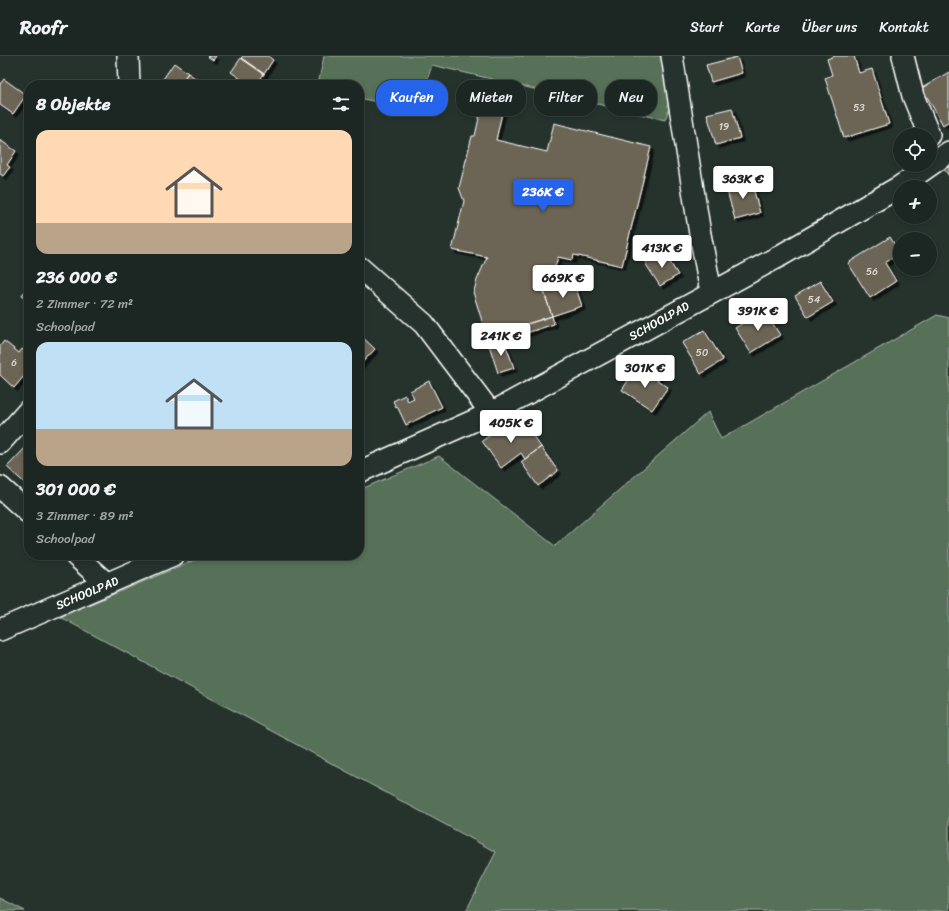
<!DOCTYPE html>
<html lang="de">
<meta charset="utf-8">
<style>
body{margin:0;font-family:Sriracha,sans-serif;background:#252e2a;color:#f1f3f6;height:100vh;display:flex;flex-direction:column;font-size:15px;white-space:nowrap}
*{box-sizing:border-box;margin:0}
p{font-size:13px;color:#a0a5a5}
.icon{flex:none;width:22px;height:22px;fill:none;stroke:currentColor;stroke-width:2;stroke-linecap:round;stroke-linejoin:round}
.map{position:relative;flex:1;overflow:hidden}
.panel{position:absolute;left:24px;top:24px;width:340px;height:480px;display:flex;flex-direction:column;background:#1c2622;border-radius:16px;box-shadow:0 2px 6px #0003,0 0 0 1px #3a4340}
.panel>*{flex:none}
.guide{position:absolute;left:376px;top:24px;width:380px;height:36px;display:flex;gap:8px}
.buttons{position:absolute;left:893px;top:72px;display:grid;gap:8px}
.buttons a{display:grid;place-items:center;width:44px;height:44px;border-radius:50%;background:#1c2622;box-shadow:0 2px 6px #0003,0 0 0 1px #3a4340;font-size:20px}
.price{position:absolute;translate:-50% -34px;padding:0 9px;border-radius:4px;background:#fff;color:#222;font-size:13px;line-height:26px;filter:drop-shadow(0 1px 2px #0008)}
.price::after{content:'';position:absolute;left:50%;top:24px;width:12px;height:9px;margin-left:-6px;background:inherit;clip-path:polygon(0 0,100% 0,50% 100%)}
.price.current{background:#2563eb;color:#fff}
ul{padding:0;list-style:none}
li{display:grid;align-content:center;gap:8px;height:212px;padding:0 12px}
li span{display:grid;place-items:center;height:124px;border-radius:12px;color:#555}
li>.icon{margin-inline-start:auto}
span .icon{width:72px;height:72px;fill:#fffc;stroke-width:1}
li b{font-size:17px}
h2{display:flex;justify-content:space-between;align-items:center;height:48px;padding:0 12px;font-size:17px}
.tag{padding:0 14px;border-radius:16px;background:#1c2622;box-shadow:0 2px 6px #0003,0 0 0 1px #3a4340;font-size:14px;line-height:36px}
.tag.current{background:#2563eb;color:#fff}
header{display:flex;align-items:center;gap:24px;box-sizing:border-box;height:56px;padding:0 20px;background:#1c2622;border-bottom:1px solid #3a4340}
header strong{font-size:19px}
nav{display:flex;gap:22px;margin-inline-start:auto;font-size:14px}
.map>svg:first-child{display:block}
.green{fill:#567158;stroke:#aab8ac}
.building{fill:#6c6555;stroke:#fff;filter:url(#shadow)}
.lines{fill:none;stroke-linecap:round;stroke-linejoin:round}
.minor-casing{stroke:#fff;stroke-width:24}
.minor{stroke:#26332d;stroke-width:21}
.labels{text-anchor:middle;stroke-width:3.5;stroke-linejoin:round;paint-order:stroke}
.number-label{font-size:10px;fill:#dad8d4}
.street-label{font-size:12px;fill:#fff;stroke:#26332d}
</style>
<header>
<strong>Roofr</strong>
<nav><a>Start</a><a>Karte</a><a>Über uns</a><a>Kontakt</a></nav>
</header>
<div class="map">
<svg width="949" height="855" viewBox="0 0 949 855">
<defs>
<filter id="shadow"><feDropShadow dx="3.5" dy="3.5" stdDeviation="0" flood-color="#0009"/></filter>
</defs>
<rect width="100%" height="100%" fill="#26332d"/>
<filter id="ink" filterUnits="userSpaceOnUse"><feTurbulence type="fractalNoise" baseFrequency=".025" numOctaves="2"/><feDisplacementMap in="SourceGraphic" scale="8" xChannelSelector="R" yChannelSelector="G"/><feConvolveMatrix kernelMatrix="1 2 1 2 8 2 1 2 1" color-interpolation-filters="sRGB"/></filter>
<g filter="url(#ink)">
<path class="green" d="M324,0H661L669,53L665,64L432,9L417,55L359,42V29H318Z
M937,259L949,262V855H466L496,796L60,561L206,499H359V434L439,400L555,490L708,356L721,383Z
M0,842L25,855H0Z"/>
<path class="building" d="M207,0H216L213,4Z
M243,0H268L273,4L264,18L241,2Z
M835,0H854L859,17L872,13L889,68L844,82L825,22L832,19L827,3Z
M737,1L742,17L711,26L706,9Z
M241,2L264,18L256,29H249L231,16Z
M174,7L188,17L179,29H159Z
M949,16V65L943,69L922,32Z
M188,17L201,26L199,29H179Z
M4,23L26,39L13,58L0,49V28Z
M732,52L740,82L716,89L707,58Z
M481,53L502,57L496,84L547,96L554,67L651,91L622,210L574,199L572,204L558,201L554,214L537,215L552,260L487,281L473,236L474,235L477,224L487,201L452,194L464,145L459,132L472,80H475Z
M0,84L16,95L7,109L10,111L3,120L0,118Z
M949,110V120L944,113Z
M751,124L760,157L735,164L726,131Z
M890,181L900,197L885,207L896,225L870,242L848,207Z
M663,195L678,219L660,230L645,207Z
M820,225L833,246L808,261L795,240Z
M574,226L582,250L552,260L544,236Z
M29,229V244L22,239Z
M764,254L780,279L751,297L735,272Z
M552,260L554,268L489,289L486,281H487Z
M704,274L723,304L701,318L682,287Z
M359,278L375,293L359,310Z
M504,284L514,312L498,317L489,289Z
M4,285L19,297L22,293L29,298V314L14,332L0,319V290Z
M635,314L647,322L652,315L660,320L657,324L668,331L652,354L622,334Z
M429,325L442,351L406,369L397,350L396,351L393,345L405,339L408,345L414,342L410,335Z
M522,365L541,391L525,403L521,397L501,412L482,385L502,371L506,376Z
M26,391L29,393V431L7,411Z
M541,391L558,415L538,430L521,406Z"/>
<g class="lines">
<defs>
<path id="minor" d="M128,0L129,29
M672,0L700,178L711,236
M903,0L913,40L929,79
M359,211L424,268L491,357
M0,387L29,354
M359,416L491,357L778,201L899,131L949,96
M0,431L29,457
M75,499L107,528
M0,574L173,499"/>
</defs>
<use href="#minor" class="minor-casing"/>
<use href="#minor" class="minor"/>
</g>
</g>
<g class="labels">
<g class="number-label">
<text x="859" y="55">53</text>
<text x="724" y="74">19</text>
<text x="872" y="219">56</text>
<text x="814" y="247">54</text>
<text x="702" y="300">50</text>
<text x="14" y="310">6</text>
</g>
<g class="street-label">
<text transform="translate(659 265) rotate(-29)" y="4">SCHOOLPAD</text>
<text transform="translate(87 537) rotate(-23)" y="4">SCHOOLPAD</text>
</g>
</g>
</svg>
<div class="buttons">
<a><svg class="icon" aria-label="locate" viewBox="0 0 24 24"><circle cx="12" cy="12" r="6"/><path d="M12 2v4M12 18v4M2 12h4M18 12h4"/></svg></a>
<a>+</a>
<a>−</a>
</div>
<b class="price" style="left:743px;top:144px">363K €</b>
<b class="price current" style="left:543px;top:157px">236K €</b>
<b class="price" style="left:662px;top:213px">413K €</b>
<b class="price" style="left:563px;top:243px">669K €</b>
<b class="price" style="left:758px;top:276px">391K €</b>
<b class="price" style="left:501px;top:301px">241K €</b>
<b class="price" style="left:645px;top:333px">301K €</b>
<b class="price" style="left:511px;top:388px">405K €</b>
<div class="guide">
<a class="tag current">Kaufen</a>
<a class="tag">Mieten</a>
<a class="tag">Filter</a>
<a class="tag">Neu</a>
</div>
<section class="panel">
<h2>8 Objekte<svg class="icon" aria-label="filters" viewBox="0 0 24 24"><path d="M4 7h16M4 17h16"/><circle cx="9" cy="7" r="2"/><circle cx="15" cy="17" r="2"/></svg></h2>
<ul>
<li><span style="background:linear-gradient(#ffd9b3 75%,#b9a48a 0)"><svg class="icon" aria-label="home" viewBox="0 0 24 24"><path d="M3 11l9-7 9 7M6 9v11h12V9"/></svg></span><div><b>236 000 €</b><p>2 Zimmer · 72 m²</p><p>Schoolpad</p></div></li>
<li><span style="background:linear-gradient(#bfe0f5 70%,#b9a48a 0)"><svg class="icon" aria-label="home" viewBox="0 0 24 24"><path d="M3 11l9-7 9 7M6 9v11h12V9"/></svg></span><div><b>301 000 €</b><p>3 Zimmer · 89 m²</p><p>Schoolpad</p></div></li>
</ul>
</section>
</div>
